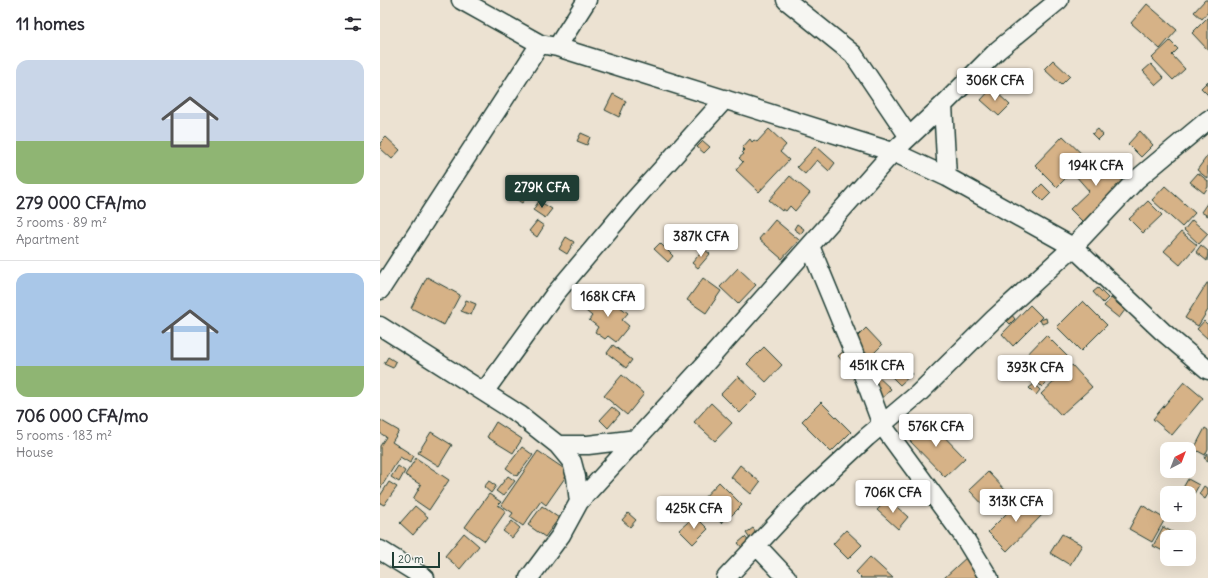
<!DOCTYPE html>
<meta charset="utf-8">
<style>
body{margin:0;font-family:Delius,sans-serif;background:#f7f7f7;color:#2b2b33;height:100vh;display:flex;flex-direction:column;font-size:15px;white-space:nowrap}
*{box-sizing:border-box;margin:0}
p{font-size:13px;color:#7c7c81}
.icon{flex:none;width:22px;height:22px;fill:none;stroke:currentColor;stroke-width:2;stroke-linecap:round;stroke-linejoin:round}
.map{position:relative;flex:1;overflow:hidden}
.side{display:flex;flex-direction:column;background:#fff;width:380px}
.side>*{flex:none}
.needle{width:26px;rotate:42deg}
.fabs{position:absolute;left:780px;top:442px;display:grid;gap:8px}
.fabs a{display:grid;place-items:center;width:36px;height:36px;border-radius:8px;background:#fff;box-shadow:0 4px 16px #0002;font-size:20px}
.scale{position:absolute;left:12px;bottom:10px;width:48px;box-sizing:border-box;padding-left:4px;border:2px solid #1f3d34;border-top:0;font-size:11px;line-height:14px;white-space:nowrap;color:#1f3d34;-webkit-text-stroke:3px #f6f6f2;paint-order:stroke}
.price{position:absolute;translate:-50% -34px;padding:0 9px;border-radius:4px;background:#fff;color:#222;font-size:13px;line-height:26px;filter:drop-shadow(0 1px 2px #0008)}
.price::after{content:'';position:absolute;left:50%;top:24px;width:12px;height:9px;margin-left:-6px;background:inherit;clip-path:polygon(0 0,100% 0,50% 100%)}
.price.current{background:#1f3d34;color:#fff}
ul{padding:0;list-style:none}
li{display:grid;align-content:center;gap:8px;height:212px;padding:0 16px}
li+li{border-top:1px solid #e1e1e2}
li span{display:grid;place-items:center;height:124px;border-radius:12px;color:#555}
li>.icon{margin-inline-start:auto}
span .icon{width:72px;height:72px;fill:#fffc;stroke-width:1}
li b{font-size:17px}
h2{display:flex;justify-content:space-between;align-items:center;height:48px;padding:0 16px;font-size:17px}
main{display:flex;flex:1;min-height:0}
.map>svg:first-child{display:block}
.building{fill:#d6b287;stroke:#1f3d34}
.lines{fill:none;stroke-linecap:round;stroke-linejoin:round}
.minor-casing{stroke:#1f3d34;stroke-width:21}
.minor{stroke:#f6f6f2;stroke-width:18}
</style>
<main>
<section class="side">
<h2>11 homes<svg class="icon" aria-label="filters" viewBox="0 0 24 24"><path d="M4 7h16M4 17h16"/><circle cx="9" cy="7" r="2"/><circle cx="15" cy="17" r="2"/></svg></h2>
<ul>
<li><span style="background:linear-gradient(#c9d6e8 65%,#8fb573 0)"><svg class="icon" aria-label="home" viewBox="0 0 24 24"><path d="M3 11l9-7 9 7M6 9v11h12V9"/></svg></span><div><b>279 000 CFA/mo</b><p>3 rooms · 89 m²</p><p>Apartment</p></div></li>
<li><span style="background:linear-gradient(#a9c7e8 75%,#8fb573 0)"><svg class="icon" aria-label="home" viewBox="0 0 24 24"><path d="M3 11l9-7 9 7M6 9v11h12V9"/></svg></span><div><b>706 000 CFA/mo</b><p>5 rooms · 183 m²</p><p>House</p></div></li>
</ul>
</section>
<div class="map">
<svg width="828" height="578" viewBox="0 0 828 578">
<rect width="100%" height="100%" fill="#ece2d2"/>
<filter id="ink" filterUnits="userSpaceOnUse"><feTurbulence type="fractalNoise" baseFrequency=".025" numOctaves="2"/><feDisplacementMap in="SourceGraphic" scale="8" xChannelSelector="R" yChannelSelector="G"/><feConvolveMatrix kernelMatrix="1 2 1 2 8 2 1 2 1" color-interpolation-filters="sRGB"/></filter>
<g filter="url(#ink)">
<path class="building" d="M825,0H828V12L822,19L814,12Z
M767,4L797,30L780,49L751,23Z
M828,17V50L812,33Z
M790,41L798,49L792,55L805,69L793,80L772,58Z
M673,60L690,76L681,85L664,69Z
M771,64L784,78L776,85L763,71Z
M828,81V95L821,88Z
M612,88L630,105L619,116L601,100Z
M233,94L246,101L239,117L225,110Z
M389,129L406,145L400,152L409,160L379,192L356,170L363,162L359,158L364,154L362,152L364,150L362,148L370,139L372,142L374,140L377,142Z
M718,129L723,135L718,140L712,134Z
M760,131L773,145L761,157L748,144Z
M201,133L210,137L207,145L197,141Z
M683,136L706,158L677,187L655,165Z
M6,137L20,150L12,159L0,148V143Z
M323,141L330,147L324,153L317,147Z
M436,146L455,163L449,171L437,160L425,174L417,167Z
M718,154L745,183L703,222L690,209L709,191L695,175Z
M828,155V179L817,170Z
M818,173L828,181V187L824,193L810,182Z
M410,176L430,193L415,211L410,206L406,211L403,209L402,211L389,200Z
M662,184L671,193L663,201L654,192Z
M785,186L815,213L802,227L772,200Z
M144,187L150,192L142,203L136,199Z
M159,201L172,209L165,218L153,210Z
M768,201L782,215L763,233L749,219Z
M828,202V216L821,212Z
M395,220L419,240L402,259L379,239Z
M812,220L828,234L819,244L804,230Z
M157,221L164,226L157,237L149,231Z
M417,224L424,229L421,234L414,229Z
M801,232L817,245L800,265L784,251Z
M186,237L194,242L187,254L179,249Z
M280,243L293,256L288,262L274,249Z
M821,245L828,251L827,261L816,252Z
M324,249L330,254L318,268L312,263Z
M358,268L376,285L358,304L340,287Z
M47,277L80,295L64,325L31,308Z
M323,278L341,291L326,313L307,300Z
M827,283H828V310L818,326L805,318Z
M718,288L728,298L723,303L713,292Z
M221,292L248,313L242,320L249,326L236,342L228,336L225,339L215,332L218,327L209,320L212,316L206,311Z
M731,298L745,310L739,318L724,306Z
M86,300L96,304L91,315L81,311Z
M703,301L727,325L701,351L677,327Z
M650,305L662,317L633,346L622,334Z
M631,314L635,319L630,324L626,320Z
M666,318L667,322L662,324L660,320Z
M824,321L828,325V339L817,329Z
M486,328L502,345L490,357L474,340Z
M666,335L690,359L662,387L638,364Z
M472,343L485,358L471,371L458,356Z
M233,345L252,360L246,368L227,353Z
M384,347L402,365L386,382L367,364Z
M513,354L532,374L520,385L501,366Z
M8,357L16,362L13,368L4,364Z
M692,365L712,387L681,415L661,394Z
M639,366L648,376L643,381L634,371Z
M494,373L511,389L499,402L482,385Z
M242,375L264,394L247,415L224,396Z
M358,376L378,395L360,413L341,394Z
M804,382L823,398L792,435L773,419Z
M654,384L660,390L656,395L649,388Z
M441,402L471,432L451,452L427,428L428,427L422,421Z
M331,403L352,423L335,441L314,422Z
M232,407L240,414L228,428L220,420Z
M546,418L585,458L565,477L526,437Z
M0,420L19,431L12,442L34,456L30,463L20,457L0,489V446L6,437L0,433Z
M116,422L142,439L133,453L107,437Z
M825,428L828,430V449L825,455L814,449Z
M51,432L72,445L59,466L38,453Z
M142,447L153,455L137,476L126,468Z
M158,451L189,472L166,505L161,501L143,526L130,517L133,513L121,505Z
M828,453V461L824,458Z
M36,458L69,480L49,510L33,499L41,485L25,475Z
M360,465L380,482L371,494L351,477Z
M18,466L25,471L19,482L11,477Z
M608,472L627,492L608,510L589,490Z
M128,476L135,481L123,496L116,491Z
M808,479L819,485L810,501H809V493H800Z
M109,481L116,486L111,493L104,487Z
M9,482L17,487L4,505L0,503V496Z
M339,482L362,505L348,519L346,517L341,523L336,518L334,519L318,504Z
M824,486L828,489V494L825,499L819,494Z
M109,494L121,502L118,505L126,511L105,541L85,527Z
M646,494L664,513L627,551L608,532Z
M508,499L528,517L518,529L497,510Z
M762,505L785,519L772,542L749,529Z
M35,506L48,517L33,535L20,523Z
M162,506L179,518L165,537L148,525Z
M248,513L256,520L250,527L242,520Z
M315,516L328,529L313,544L299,530Z
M132,521L140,528L132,538L123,531Z
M783,527L798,535L797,537H787V553L773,546Z
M373,528L379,536L372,542L366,533Z
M466,530L482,545L468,559L453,544Z
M84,533L99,546L80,569L65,556Z
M682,534L702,545L690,565L670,553Z
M365,537L372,545L365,551L358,543Z
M588,556L608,578H564Z
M490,557L513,578H480L481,577L476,572Z"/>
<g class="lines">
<defs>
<path id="minor" d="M81,0L160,44L177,47L513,152L567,177L693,247L782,331L828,370
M406,0L473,54L529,137
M177,47L207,0
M563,105L567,177
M430,246L486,382L502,425L582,534L609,578
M0,290L160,44
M0,326L140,415L178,445L192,462L196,477L199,502
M104,392L175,294L255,199L345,99
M178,445H208L257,439
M377,546L407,578
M0,550L45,578
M149,578L181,535L199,502L316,374L513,152L563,105L618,50L679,0
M346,578L417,502L487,437L538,394L614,319L693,247L756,180L828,120"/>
</defs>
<use href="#minor" class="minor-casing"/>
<use href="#minor" class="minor"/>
</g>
</g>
</svg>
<div class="fabs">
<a><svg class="needle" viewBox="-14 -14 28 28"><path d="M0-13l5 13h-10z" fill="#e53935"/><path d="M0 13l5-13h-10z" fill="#7c7c81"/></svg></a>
<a>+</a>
<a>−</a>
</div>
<div class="scale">20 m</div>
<b class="price" style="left:615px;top:102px">306K CFA</b>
<b class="price" style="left:716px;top:187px">194K CFA</b>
<b class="price current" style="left:162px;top:209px">279K CFA</b>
<b class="price" style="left:321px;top:258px">387K CFA</b>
<b class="price" style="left:228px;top:318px">168K CFA</b>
<b class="price" style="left:497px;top:387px">451K CFA</b>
<b class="price" style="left:655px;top:389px">393K CFA</b>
<b class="price" style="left:556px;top:448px">576K CFA</b>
<b class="price" style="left:513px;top:514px">706K CFA</b>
<b class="price" style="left:636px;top:523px">313K CFA</b>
<b class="price" style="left:314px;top:530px">425K CFA</b>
</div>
</main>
